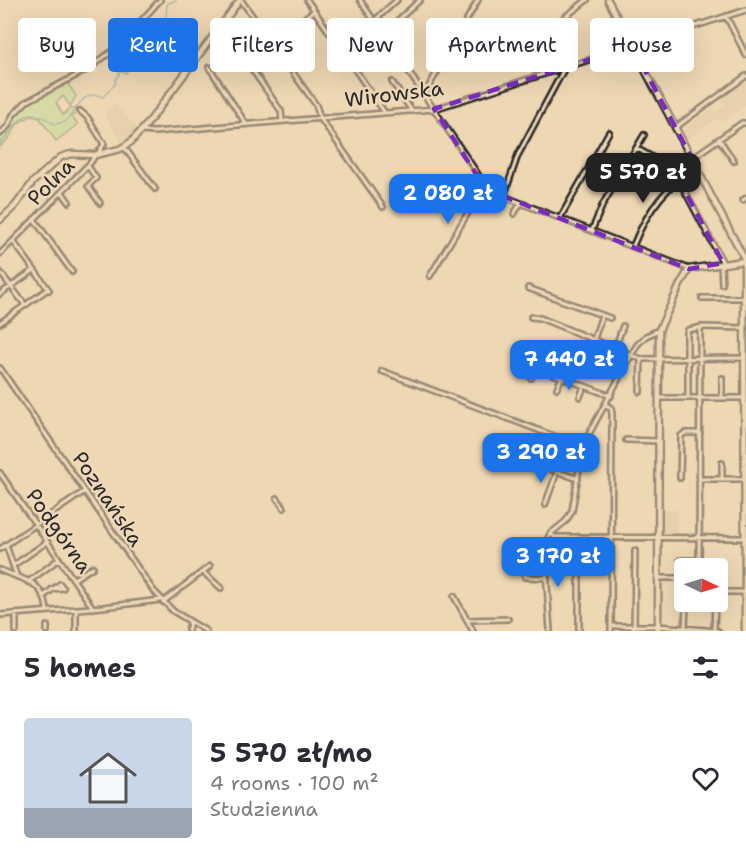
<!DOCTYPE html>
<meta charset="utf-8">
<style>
body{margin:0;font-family:"Shantell Sans",sans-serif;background:#f7f7f7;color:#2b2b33;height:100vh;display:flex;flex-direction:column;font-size:22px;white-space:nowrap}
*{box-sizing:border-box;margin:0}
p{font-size:20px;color:#7c7c81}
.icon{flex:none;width:33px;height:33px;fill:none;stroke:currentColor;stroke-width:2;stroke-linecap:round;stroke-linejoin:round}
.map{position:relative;height:631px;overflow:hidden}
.panel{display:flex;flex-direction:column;background:#fff;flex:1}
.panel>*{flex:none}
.hud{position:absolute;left:18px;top:18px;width:711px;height:54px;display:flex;gap:12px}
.needle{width:39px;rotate:94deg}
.fabs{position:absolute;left:674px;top:558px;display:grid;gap:12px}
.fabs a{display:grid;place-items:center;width:54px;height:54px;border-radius:6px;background:#fff;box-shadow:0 6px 24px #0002;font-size:30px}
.price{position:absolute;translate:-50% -51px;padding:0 14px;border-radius:12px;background:#1a73e8;color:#fff;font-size:20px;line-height:39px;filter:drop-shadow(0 2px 3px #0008)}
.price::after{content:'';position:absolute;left:50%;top:36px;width:18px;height:14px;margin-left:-9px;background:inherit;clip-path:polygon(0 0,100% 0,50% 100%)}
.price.current{background:#222;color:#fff}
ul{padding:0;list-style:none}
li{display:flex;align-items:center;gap:18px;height:150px;padding:0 24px}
li span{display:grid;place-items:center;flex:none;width:168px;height:120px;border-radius:6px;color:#555}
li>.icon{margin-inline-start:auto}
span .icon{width:72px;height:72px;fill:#fffc;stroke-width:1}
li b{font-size:26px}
h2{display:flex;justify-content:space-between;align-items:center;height:72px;padding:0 24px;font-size:26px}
.pill{padding:0 21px;border-radius:6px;background:#fff;box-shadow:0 6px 24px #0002;font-size:21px;line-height:54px}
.pill.current{background:#1a73e8;color:#fff}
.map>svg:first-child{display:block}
.built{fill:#dec7a4}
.green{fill:#bdde97;stroke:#748461;stroke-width:1.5}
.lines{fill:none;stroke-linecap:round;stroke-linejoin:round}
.stream{stroke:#66969f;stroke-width:1.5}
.minor-casing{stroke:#2b2b2b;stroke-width:8}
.tertiary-casing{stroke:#2b2b2b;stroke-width:9}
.minor{stroke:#efd9b8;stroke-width:3}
.tertiary{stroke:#efd9b8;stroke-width:4.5}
.marked{fill:none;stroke:#7b2cbf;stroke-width:4.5;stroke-dasharray:12 8;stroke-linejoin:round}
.labels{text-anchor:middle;stroke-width:5;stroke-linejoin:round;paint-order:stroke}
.street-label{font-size:21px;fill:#2b2b2b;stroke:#efd9b8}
</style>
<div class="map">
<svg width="746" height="631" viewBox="0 0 746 631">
<rect width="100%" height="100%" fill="#eed7b3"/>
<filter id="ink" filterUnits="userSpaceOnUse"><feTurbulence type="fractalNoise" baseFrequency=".0167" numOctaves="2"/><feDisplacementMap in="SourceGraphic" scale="12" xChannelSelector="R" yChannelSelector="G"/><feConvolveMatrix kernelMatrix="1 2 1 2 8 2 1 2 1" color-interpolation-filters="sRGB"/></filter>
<g filter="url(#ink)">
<path class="built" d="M746,77V104L722,122L718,118L685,141L680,131L713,108L717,112L725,106L718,97Z
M115,104L139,130L124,145L104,114Z
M662,510H677V535H661Z"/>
<path class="green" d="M66,81L76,96L70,106L63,96L56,103L63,115L70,108L78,110V114L70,116L78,124L56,141L40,118L31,116L18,123L9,138L0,147V135L7,134C13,100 42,99 66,81Z"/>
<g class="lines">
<path class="stream" d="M0,144C12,133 15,118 32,114L45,118L54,124L65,122C76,111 83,88 103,97L116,83L115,80L119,75V72L126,73L130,67L138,69V54C149,49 158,39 156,26L163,24L166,18L167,4L176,0"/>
<defs>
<path id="minor" d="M241,0L316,105L320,118L383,207
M307,0L385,113
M360,0L477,173L484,186L498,194L689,269
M726,16L746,55
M303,19L314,11
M374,21L397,0
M221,25L281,111L282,121
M384,33L420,0
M541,41L543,34L587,0
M258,51L279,36
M209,67L246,124
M392,82L412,111
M424,95L478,0
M80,111L88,118L104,144L97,155
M676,127L746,76
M141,131L154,132L434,109L746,10
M0,134L8,126L13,115L26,102L83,72L117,48L160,0
M719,139L734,161
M124,147L155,189
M636,148L664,164L679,180L723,263
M692,158L742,123H746
M88,166L96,178L88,186L100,203
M62,192L69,202
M504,196L518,155L565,67
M743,200L746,198
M514,214L521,203
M560,218L609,132
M34,219L72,272
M592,230L603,204L644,135
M13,241L49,290
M633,246C646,213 665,185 697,168
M0,254L91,162L95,155
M721,265L722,284
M0,272L25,305
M430,276L484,186
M528,288L610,318
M0,294L34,270
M702,298H743
M531,317L540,318L641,359L744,358
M0,323L48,289
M594,339L602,315
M615,348L623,326
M687,359V333L688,330L702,327L745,328
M688,359V398
M534,367L611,396
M0,368L153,590L173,611L206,631
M382,371L583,447
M531,378L538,350
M557,388L562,377
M640,392L641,359
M580,397L584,386
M722,397V378
M659,398H744
M606,405L611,408L612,414L611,631
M626,440L659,441
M550,469L578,479
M0,473L93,608
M680,478L681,436L685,433H700
M700,479H745
M722,479V463
M277,498L284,508
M545,505L557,472
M550,534L555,537H568L745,538
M6,545L17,577
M523,548L525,577L547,578
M0,549L85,491
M680,560H699
M14,565L47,542
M699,568L700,329
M0,570C24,580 44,581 47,610
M203,572L221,588
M659,578H684
M74,579L93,567
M28,582L59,559
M717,592H745
M45,595L60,584L63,588L52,589
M454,596L473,631
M163,602L210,566
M76,609V631
M0,615L103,607L161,600
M467,620L508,619
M47,626V631
M612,626H658L718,631
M685,628L686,602
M16,631V614
M188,631L190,622
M550,631L545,555L546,542L550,534L566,521L572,511L583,445L637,345L646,336L659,330
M579,631V537
M634,631L635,551
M714,631L715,602"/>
<path id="tertiary" d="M608,0L744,258L745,631
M0,220L15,206L33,182L61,157L71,154L95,155L120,149L131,142L148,123L240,0
M658,631L659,330L680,285L689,269L744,261"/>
</defs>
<use href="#minor" class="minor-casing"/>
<use href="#tertiary" class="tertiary-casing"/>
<use href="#minor" class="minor"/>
<use href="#tertiary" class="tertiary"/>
</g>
</g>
<path d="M0 0H746V631H0ZM632,46L697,168L678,178L723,263L689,269L495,193L484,186L434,109Z" fill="#eed7b3" fill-opacity=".55" fill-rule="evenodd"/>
<path class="marked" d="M632,46L697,168L678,178L723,263L689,269L495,193L484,186L434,109Z"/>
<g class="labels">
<g class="street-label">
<text transform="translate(394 94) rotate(-7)" y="7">Wirowska</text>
<text transform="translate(51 182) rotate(-45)" y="7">Polna</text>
<text transform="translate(108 499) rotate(56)" y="7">Poznańska</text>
<text transform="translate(59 531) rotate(55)" y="7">Podgórna</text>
</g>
</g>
</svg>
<div class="fabs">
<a><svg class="needle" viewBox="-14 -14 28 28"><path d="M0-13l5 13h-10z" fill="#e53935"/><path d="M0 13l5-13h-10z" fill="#7c7c81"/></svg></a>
</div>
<b class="price current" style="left:643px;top:204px">5 570 zł</b>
<b class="price" style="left:448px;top:225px">2 080 zł</b>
<b class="price" style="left:569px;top:391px">7 440 zł</b>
<b class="price" style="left:541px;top:484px">3 290 zł</b>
<b class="price" style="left:558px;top:588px">3 170 zł</b>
<div class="hud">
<a class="pill">Buy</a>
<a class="pill current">Rent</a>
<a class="pill">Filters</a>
<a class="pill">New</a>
<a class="pill">Apartment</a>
<a class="pill">House</a>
</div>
</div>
<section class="panel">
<h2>5 homes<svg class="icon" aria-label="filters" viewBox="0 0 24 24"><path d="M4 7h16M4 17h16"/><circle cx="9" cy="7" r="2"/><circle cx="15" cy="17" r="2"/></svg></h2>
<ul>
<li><span style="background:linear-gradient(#c9d6e8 75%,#9aa5b1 0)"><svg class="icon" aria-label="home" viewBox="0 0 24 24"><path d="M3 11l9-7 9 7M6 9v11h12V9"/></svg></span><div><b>5 570 zł/mo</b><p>4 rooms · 100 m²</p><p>Studzienna</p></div><svg class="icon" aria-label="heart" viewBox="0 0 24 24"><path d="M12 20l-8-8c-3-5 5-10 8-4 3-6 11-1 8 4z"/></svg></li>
</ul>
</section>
